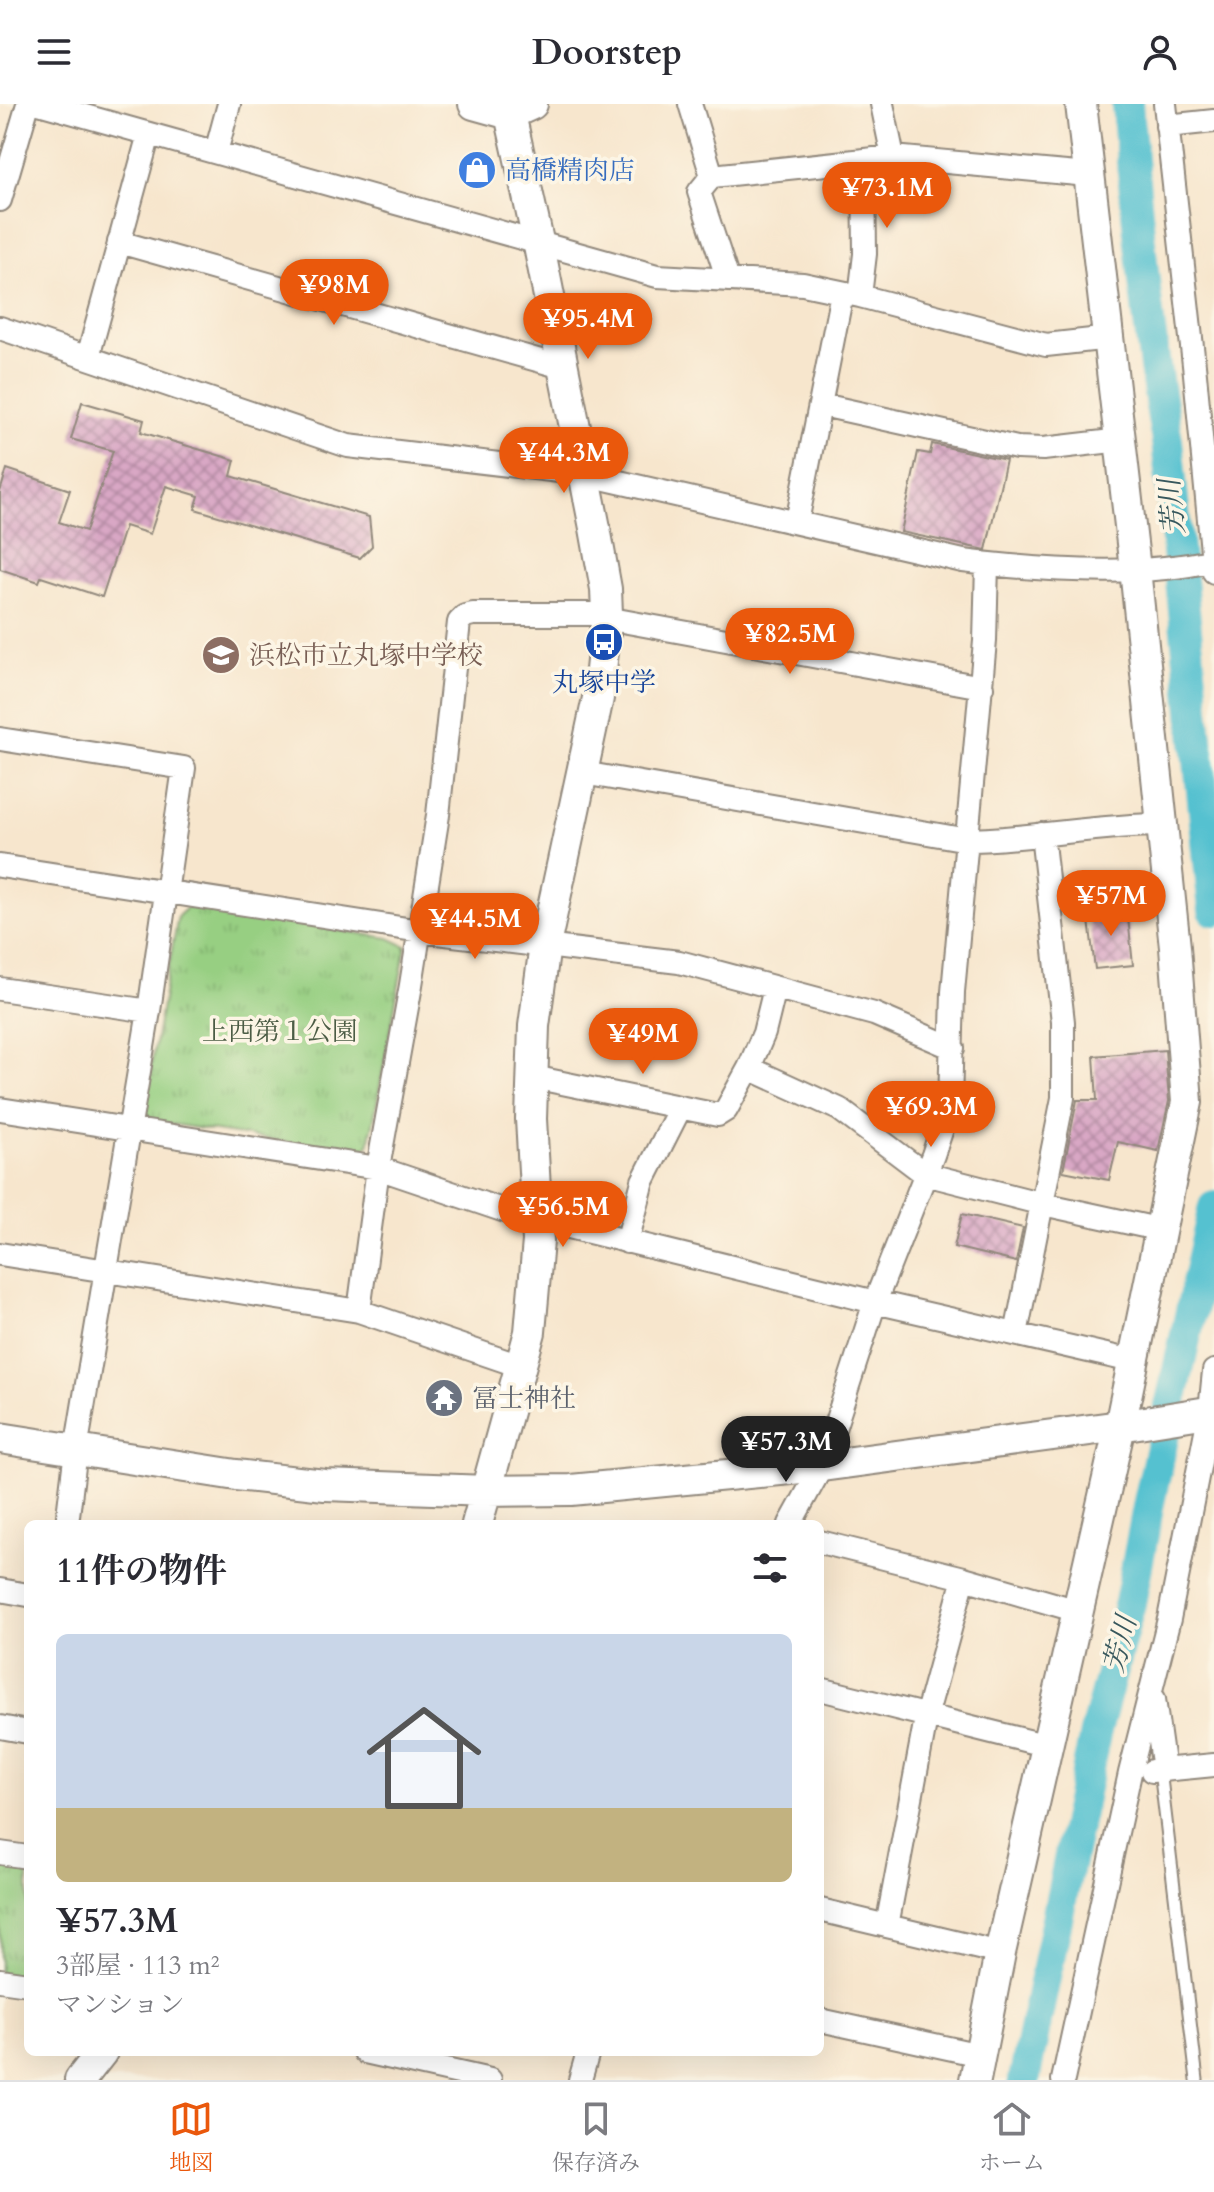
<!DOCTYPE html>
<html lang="ja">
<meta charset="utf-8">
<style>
body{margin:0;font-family:Cardo,"Noto Serif JP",serif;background:#f7f7f7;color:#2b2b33;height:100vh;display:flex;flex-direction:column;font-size:30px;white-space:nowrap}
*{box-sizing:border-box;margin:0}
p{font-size:26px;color:#7c7c81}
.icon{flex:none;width:44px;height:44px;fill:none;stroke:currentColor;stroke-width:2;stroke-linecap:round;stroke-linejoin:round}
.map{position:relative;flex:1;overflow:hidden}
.panel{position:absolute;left:24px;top:1416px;width:800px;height:536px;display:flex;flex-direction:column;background:#fff;border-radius:12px;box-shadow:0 8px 32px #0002}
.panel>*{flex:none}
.price{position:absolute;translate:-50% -68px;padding:0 18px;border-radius:28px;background:#ea580c;color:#fff;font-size:26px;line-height:52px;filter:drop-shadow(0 2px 4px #0008)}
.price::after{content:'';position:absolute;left:50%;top:48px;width:24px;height:18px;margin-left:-12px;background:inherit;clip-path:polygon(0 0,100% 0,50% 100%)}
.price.current{background:#222;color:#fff}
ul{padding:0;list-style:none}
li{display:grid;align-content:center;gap:16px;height:424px;padding:0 32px}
li span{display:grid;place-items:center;height:248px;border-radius:12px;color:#555}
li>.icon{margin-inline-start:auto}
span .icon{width:144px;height:144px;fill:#fffc;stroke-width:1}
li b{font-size:34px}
h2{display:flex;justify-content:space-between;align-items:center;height:96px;padding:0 32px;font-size:34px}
header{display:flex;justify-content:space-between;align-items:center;height:104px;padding:0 32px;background:#fff;font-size:36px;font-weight:700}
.menu{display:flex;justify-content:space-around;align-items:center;height:112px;border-top:2px solid #e1e1e2;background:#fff;font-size:22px;color:#7c7c81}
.menu a{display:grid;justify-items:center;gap:4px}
.menu .current{color:#ea580c}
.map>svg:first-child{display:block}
.grass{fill:url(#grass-tufts);stroke:#617d56;stroke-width:2}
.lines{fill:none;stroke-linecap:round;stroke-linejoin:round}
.river{stroke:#55c1d0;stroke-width:32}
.building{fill:url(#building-cross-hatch)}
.lane-casing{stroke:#91887c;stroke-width:15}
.street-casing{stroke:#91887c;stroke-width:26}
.secondary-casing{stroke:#91887c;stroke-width:34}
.lane{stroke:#fff;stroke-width:11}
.street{stroke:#fff;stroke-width:22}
.secondary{stroke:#fff;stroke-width:30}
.labels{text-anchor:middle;stroke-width:7;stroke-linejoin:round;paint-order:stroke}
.shop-label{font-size:26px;fill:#366cbe;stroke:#fcf5e5;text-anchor:start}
.education-label{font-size:26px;fill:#785e54;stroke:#fcf5e5;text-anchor:start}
.transit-label{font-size:26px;fill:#164399;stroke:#fcf5e5}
.park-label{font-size:26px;fill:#4b5c45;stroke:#fcf5e5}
.worship-label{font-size:26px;fill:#5b616d;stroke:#fcf5e5;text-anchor:start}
.water-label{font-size:28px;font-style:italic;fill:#38585d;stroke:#fcf5e5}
</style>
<header><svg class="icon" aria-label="menu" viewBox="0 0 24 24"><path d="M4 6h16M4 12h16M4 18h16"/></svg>Doorstep<svg class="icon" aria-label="person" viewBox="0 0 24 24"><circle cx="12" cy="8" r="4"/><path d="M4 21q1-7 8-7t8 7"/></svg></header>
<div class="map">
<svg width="1214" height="1976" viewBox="0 0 1214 1976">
<defs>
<pattern id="grass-tufts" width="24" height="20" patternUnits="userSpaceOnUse" patternTransform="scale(2)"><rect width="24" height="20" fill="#97cf82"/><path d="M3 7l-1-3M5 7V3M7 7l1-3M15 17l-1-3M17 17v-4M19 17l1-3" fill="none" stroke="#82b270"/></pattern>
<pattern id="building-cross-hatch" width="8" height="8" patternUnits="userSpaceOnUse" patternTransform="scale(2)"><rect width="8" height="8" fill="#d9a7c5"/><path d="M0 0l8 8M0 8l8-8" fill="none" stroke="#b088a0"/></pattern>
</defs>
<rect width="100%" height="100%" fill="#fcf5e5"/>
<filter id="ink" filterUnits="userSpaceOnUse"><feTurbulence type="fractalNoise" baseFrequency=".0125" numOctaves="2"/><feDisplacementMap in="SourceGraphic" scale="16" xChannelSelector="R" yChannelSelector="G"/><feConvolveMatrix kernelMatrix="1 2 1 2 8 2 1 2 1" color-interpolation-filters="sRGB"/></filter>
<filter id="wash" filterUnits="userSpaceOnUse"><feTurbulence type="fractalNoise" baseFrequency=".006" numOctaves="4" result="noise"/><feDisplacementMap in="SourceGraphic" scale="32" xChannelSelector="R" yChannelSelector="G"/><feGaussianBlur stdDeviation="1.8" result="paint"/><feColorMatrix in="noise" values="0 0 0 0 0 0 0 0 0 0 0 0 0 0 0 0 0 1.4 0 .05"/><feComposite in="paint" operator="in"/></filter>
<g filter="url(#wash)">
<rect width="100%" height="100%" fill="#f7e6cd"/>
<path class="grass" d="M188,803L389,834L406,842L369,1041L356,1049L152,1017L143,1007L178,812Z
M0,1761L28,1765V1873L0,1870Z"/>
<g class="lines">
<path class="river" d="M1127,0C1137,113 1147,226 1167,337L1214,806
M1024,1976L1095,1630L1130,1499L1149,1398L1214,1103"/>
</g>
<g id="blocks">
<path class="building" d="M82,298L144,316L141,328L235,356L231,372L369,413L372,442L360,454L195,405L199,392L166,382L150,430L125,422L102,493L41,473L39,478L0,465V388L7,365L70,386L59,418L86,427L113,347L71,335Z
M932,340L1006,356L986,446L901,428L918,348L930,350Z
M1127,804L1133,861L1095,865L1088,808Z
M1165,946L1169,997L1158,1047L1118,1038L1109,1076L1063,1067L1077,996H1097L1094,952Z
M962,1110L1023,1124L1016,1158L954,1143Z"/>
</g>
</g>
<g filter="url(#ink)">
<use href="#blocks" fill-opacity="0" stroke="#91887c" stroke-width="2"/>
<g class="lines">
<defs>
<path id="lane" d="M1160,1666L1197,1976"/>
<path id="street" d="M42,0L657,172L803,180L860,192L1046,241L1110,234
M690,0L712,72
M882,0L893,53
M1165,0L1195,270L1214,468
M1167,22L1214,17
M216,48L229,0
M0,96L28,0
M119,138L562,263
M728,176L699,88L712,72L893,53L1088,71
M860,192L865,150L864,57
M0,224L348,342L584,370L963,457C1038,466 1140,474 1214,456
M88,253L149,30
M822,301L1017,344L1043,345L1121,336
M797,418L842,189
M606,514L982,583
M0,635L184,664L149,907L76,1346L67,1420
M583,669L968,736C1033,735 1096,721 1161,721
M0,762L420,827L679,858L874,910L953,944
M775,884L764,929L749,964L839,1005L925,1070L1043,1100L1162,1126
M0,885L149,907
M533,973L718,1011L726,1006L749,964
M0,1005L378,1064L508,1108L875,1198L1132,1257
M627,1138L643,1077L680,1004
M0,1150L359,1207L520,1262
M359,1207L378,1064L411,881L438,711L459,518L465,512L473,510H607
M1016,1230L1063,994V918L1042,730
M790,1420L822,1362L875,1198L933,1051L950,1001L953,888L985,537L987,460
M820,1438L964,1474
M0,1486L28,1491
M820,1585L1048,1642
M1154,1595L1164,1666
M0,1623L28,1628
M1152,1667L1214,1661
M0,1749L28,1753
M820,1806L1000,1849
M887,1822L927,1609L964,1474L1078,1507
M0,1876L28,1880
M820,1916L980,1951
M365,1948L490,1976
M580,1976L588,1948
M1063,1976L1130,1669L1169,1515L1210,1307L1214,1267"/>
<path id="secondary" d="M474,0L510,10L532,0
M0,1334L236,1371L325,1381L487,1387L571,1386L822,1362L1120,1322L1214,1307
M477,1420L530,1228L538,1137L531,1015L534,922L545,841L598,594L607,510L606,485L595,424L538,137L510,10
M80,1976L102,1948
M975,1976L1000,1849L1120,1322L1187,998L1175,843L1135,465L1081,0"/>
</defs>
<use href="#lane" class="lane-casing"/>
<use href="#street" class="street-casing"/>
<use href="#secondary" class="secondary-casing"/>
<use href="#lane" class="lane"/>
<use href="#street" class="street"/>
<use href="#secondary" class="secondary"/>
</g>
</g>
<defs>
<symbol id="shop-disc" viewBox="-11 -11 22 22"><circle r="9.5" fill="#3f7fe0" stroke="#fcf5e5"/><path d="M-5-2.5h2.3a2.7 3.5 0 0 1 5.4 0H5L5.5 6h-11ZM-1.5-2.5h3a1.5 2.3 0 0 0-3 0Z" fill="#fff"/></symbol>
<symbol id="bus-disc" viewBox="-11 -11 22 22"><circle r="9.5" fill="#1a4fb4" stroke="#fcf5e5"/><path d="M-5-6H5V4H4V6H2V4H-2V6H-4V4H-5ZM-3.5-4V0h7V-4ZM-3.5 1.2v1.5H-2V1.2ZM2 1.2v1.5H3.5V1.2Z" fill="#fff"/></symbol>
<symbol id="school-disc" viewBox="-11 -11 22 22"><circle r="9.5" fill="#8d6e63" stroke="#fcf5e5"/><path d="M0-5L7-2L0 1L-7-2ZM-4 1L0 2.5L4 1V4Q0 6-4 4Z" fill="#fff"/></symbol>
<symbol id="temple-disc" viewBox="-11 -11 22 22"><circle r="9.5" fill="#6b7280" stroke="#fcf5e5"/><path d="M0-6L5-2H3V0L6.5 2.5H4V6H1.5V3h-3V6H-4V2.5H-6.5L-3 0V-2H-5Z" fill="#fff"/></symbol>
</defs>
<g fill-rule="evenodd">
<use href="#shop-disc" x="455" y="44" width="44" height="44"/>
<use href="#bus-disc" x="582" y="516" width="44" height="44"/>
<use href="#school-disc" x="199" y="529" width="44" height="44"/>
<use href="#temple-disc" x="422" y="1272" width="44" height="44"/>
</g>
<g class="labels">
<g class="shop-label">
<text x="505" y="75">高橋精肉店</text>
</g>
<g class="education-label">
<text x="249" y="560">浜松市立丸塚中学校</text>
</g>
<g class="transit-label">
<text x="604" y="587">丸塚中学</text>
</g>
<g class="park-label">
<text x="280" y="936">上西第１公園</text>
</g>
<g class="worship-label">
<text x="472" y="1303">冨士神社</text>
</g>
<g class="water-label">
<text transform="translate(1171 403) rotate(-96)" y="10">芳川</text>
<text transform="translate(1119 1540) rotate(-75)" y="10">芳川</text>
</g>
</g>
</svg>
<b class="price" style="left:887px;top:126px">¥73.1M</b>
<b class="price" style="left:334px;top:223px">¥98M</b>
<b class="price" style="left:588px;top:257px">¥95.4M</b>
<b class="price" style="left:564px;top:391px">¥44.3M</b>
<b class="price" style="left:790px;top:572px">¥82.5M</b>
<b class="price" style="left:1111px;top:834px">¥57M</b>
<b class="price" style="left:475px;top:857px">¥44.5M</b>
<b class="price" style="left:643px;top:972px">¥49M</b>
<b class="price" style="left:931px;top:1045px">¥69.3M</b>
<b class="price" style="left:563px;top:1145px">¥56.5M</b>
<b class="price current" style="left:786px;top:1380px">¥57.3M</b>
<section class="panel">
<h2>11件の物件<svg class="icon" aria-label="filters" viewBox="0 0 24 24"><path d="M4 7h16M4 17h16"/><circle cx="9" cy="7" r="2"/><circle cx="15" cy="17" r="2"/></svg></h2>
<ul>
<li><span style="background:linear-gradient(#c9d6e8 70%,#c2b280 0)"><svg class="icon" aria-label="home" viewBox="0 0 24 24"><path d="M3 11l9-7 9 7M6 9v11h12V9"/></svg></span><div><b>¥57.3M</b><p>3部屋 · 113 m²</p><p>マンション</p></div></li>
</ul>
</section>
</div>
<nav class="menu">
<a class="current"><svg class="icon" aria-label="map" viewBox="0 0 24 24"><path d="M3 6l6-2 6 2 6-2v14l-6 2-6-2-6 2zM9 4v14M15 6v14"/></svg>地図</a>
<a><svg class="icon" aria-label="saved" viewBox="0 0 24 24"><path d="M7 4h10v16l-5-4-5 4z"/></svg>保存済み</a>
<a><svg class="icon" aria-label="home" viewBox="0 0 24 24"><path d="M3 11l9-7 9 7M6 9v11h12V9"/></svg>ホーム</a>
</nav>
